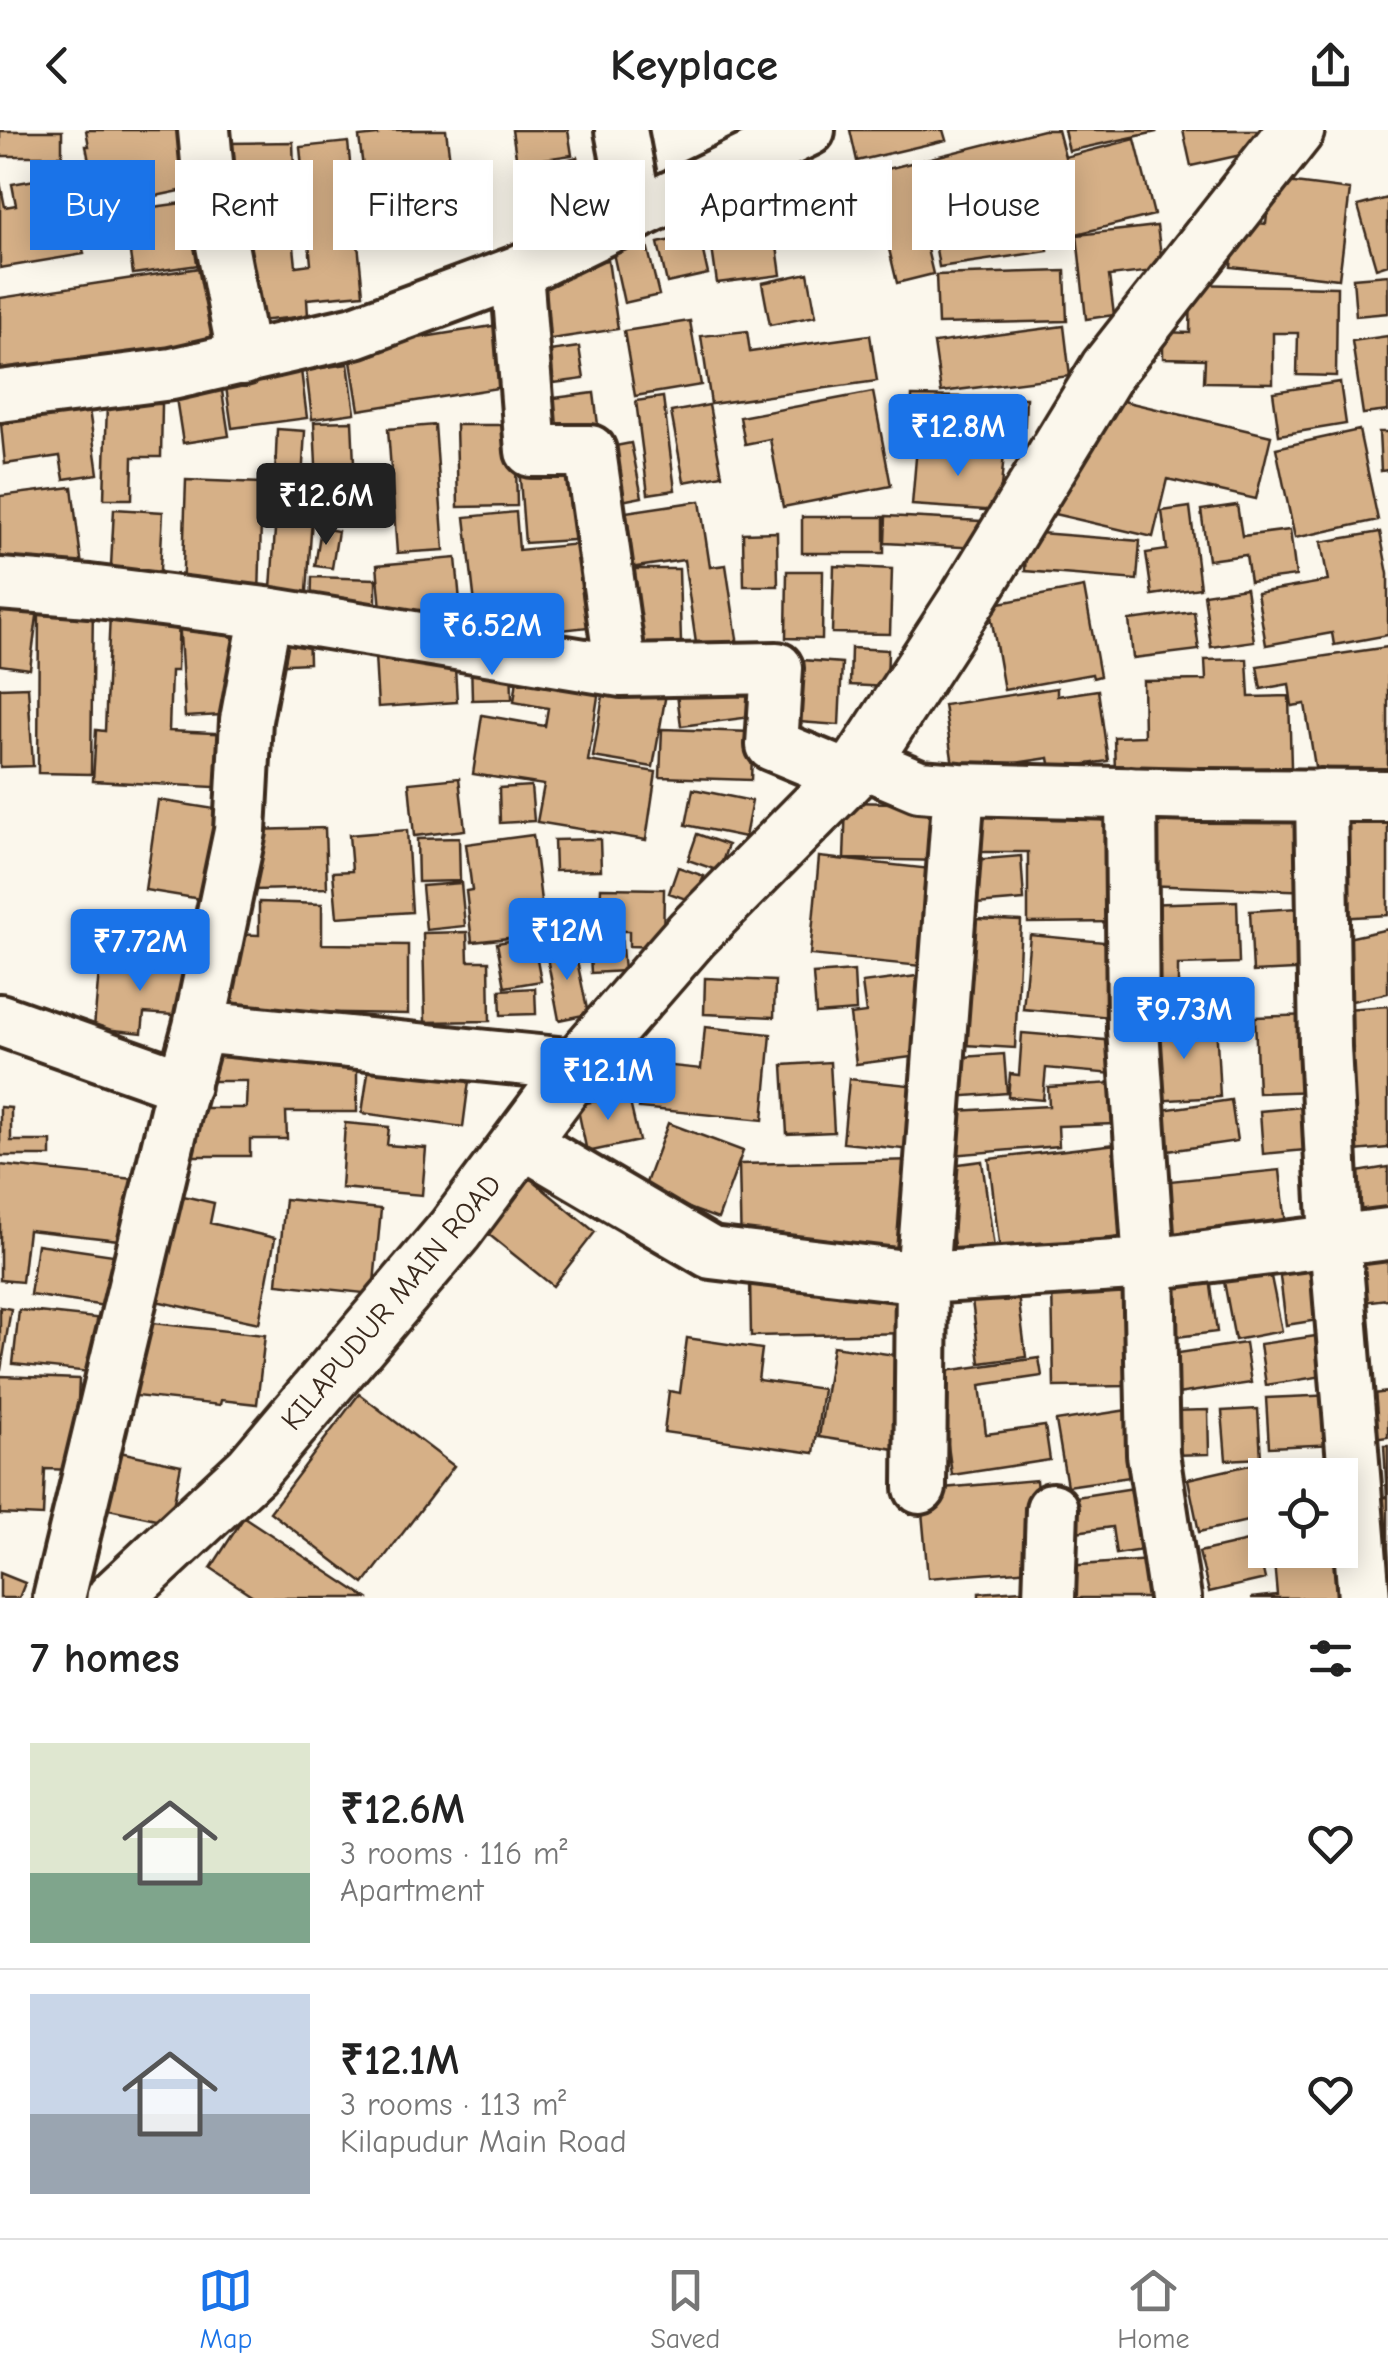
<!DOCTYPE html>
<meta charset="utf-8">
<style>
body{margin:0;font-family:"Comic Neue",sans-serif;background:#f6f6f6;color:#222;height:100vh;display:flex;flex-direction:column;font-size:38px;white-space:nowrap}
*{box-sizing:border-box;margin:0}
p{font-size:32px;color:#767676}
.icon{flex:none;width:55px;height:55px;fill:none;stroke:currentColor;stroke-width:2;stroke-linecap:round;stroke-linejoin:round}
.map{position:relative;height:1468px;overflow:hidden}
.drawer{display:flex;flex-direction:column;background:#fff;flex:1}
.drawer>*{flex:none}
.top-card{position:absolute;left:30px;top:30px;width:1330px;height:90px;display:flex;gap:20px}
.tools{position:absolute;left:1248px;top:1328px;display:grid;gap:20px}
.tools a{display:grid;place-items:center;width:110px;height:110px;border-radius:0px;background:#fff;box-shadow:0 5px 25px #0003;font-size:50px}
.price{position:absolute;translate:-50% -85px;padding:0 22px;border-radius:10px;background:#1a73e8;color:#fff;font-size:32px;line-height:65px;filter:drop-shadow(0 2px 5px #0008)}
.price::after{content:'';position:absolute;left:50%;top:60px;width:30px;height:22px;margin-left:-15px;background:inherit;clip-path:polygon(0 0,100% 0,50% 100%)}
.price.active{background:#222;color:#fff}
ul{padding:0;list-style:none}
li{display:flex;align-items:center;gap:30px;height:250px;padding:0 30px}
li+li{border-top:2px solid #e0e0e0}
li span{display:grid;place-items:center;flex:none;width:280px;height:200px;border-radius:0px;color:#555}
li>.icon{margin-inline-start:auto}
span .icon{width:120px;height:120px;fill:#fffc;stroke-width:1}
li b{font-size:42px}
h2{display:flex;justify-content:space-between;align-items:center;height:120px;padding:0 30px;font-size:42px}
.pill{padding:0 35px;border-radius:0px;background:#fff;box-shadow:0 5px 25px #0003;font-size:35px;line-height:90px}
.pill.active{background:#1a73e8;color:#fff}
header{display:flex;justify-content:space-between;align-items:center;height:130px;padding:0 30px;background:#fff;font-size:45px;font-weight:700}
.menu{display:flex;justify-content:space-around;align-items:center;height:140px;border-top:2px solid #e0e0e0;background:#fff;font-size:28px;color:#767676}
.menu a{display:grid;justify-items:center;gap:5px}
.menu .active{color:#1a73e8}
.map>svg:first-child{display:block}
.building{fill:#d6b087;stroke:#3b2a1e;stroke-width:2.5}
.lines{fill:none;stroke-linecap:round;stroke-linejoin:round}
.street-casing{stroke:#3b2a1e;stroke-width:58}
.secondary-casing{stroke:#3b2a1e;stroke-width:62}
.street{stroke:#fbf7ec;stroke-width:50}
.secondary{stroke:#fbf7ec;stroke-width:55}
.labels{text-anchor:middle;stroke-width:8;stroke-linejoin:round;paint-order:stroke}
.street-label{font-size:30px;fill:#3b2a1e;stroke:#fbf7ec}
</style>
<header><svg class="icon" aria-label="back" viewBox="0 0 24 24"><path d="M15 5l-7 7 7 7"/></svg>Keyplace<svg class="icon" aria-label="share" viewBox="0 0 24 24"><path d="M12 15V3M7 8l5-5 5 5M5 13v7h14v-7"/></svg></header>
<div class="map">
<svg width="1388" height="1468" viewBox="0 0 1388 1468">
<rect width="100%" height="100%" fill="#fbf7ec"/>
<filter id="ink" filterUnits="userSpaceOnUse"><feTurbulence type="fractalNoise" baseFrequency=".01" numOctaves="2"/><feDisplacementMap in="SourceGraphic" scale="20" xChannelSelector="R" yChannelSelector="G"/><feConvolveMatrix kernelMatrix="1 2 1 2 8 2 1 2 1" color-interpolation-filters="sRGB"/></filter>
<g filter="url(#ink)">
<path class="building" d="M86,0H193L204,56L98,78L86,16H89Z
M377,0H446L453,53L405,59L410,100L372,106L359,7L378,5Z
M512,0H568L572,25L517,33Z
M850,0H943L946,10L857,31Z
M1043,0H1058L1065,27L1135,9L1154,85L1060,108L1050,69L978,87L976,81L921,94L933,144L897,153L871,43Z
M1064,0H1155L1156,2L1069,21Z
M1183,0H1264L1268,19L1191,36Z
M0,1H62V26H0Z
M293,12L294,40L227,41V13Z
M348,12L363,164L307,169L308,186L239,193L226,57L287,50L296,136L311,134L300,17Z
M577,27L585,56L533,70L525,41Z
M790,36L797,90L754,96L747,42Z
M69,44L84,124L0,138V52L5,77L16,75L12,54Z
M1271,50L1350,60L1339,149L1231,137L1236,91L1266,94Z
M1388,68V134L1376,138L1358,76Z
M197,71L206,134L133,144L124,81Z
M967,89L968,101L1043,90L1048,121L939,137L932,95Z
M1157,96L1163,140L1109,146L1114,185L1086,189L1077,105Z
M775,102L781,145L717,153L711,111Z
M699,104L708,144L667,153L658,113Z
M647,115L659,165L624,173L613,123Z
M608,130L618,199L538,211L528,142Z
M206,137L218,214L0,246V168Z
M1065,141L1067,191L938,194L936,145Z
M808,143L816,186L770,195L762,153Z
M1388,145V183L1356,186L1353,148Z
M1191,154L1337,157L1336,246L1297,245L1298,203H1273V253L1204,252L1205,229L1163,228V202L1190,203Z
M690,191L701,255L635,266L624,201Z
M511,193L522,254L359,280L349,219Z
M1064,196L1070,246L941,262L934,213Z
M747,201L750,222L870,205L877,251L711,274L701,206Z
M1388,206V281L1363,284L1352,211Z
M579,217L584,249L546,254L542,222Z
M348,234L355,283L312,289L306,240Z
M301,240L307,288L232,298L225,250Z
M220,248L229,306L183,313L174,255Z
M1340,252L1346,294L1279,305L1273,262Z
M873,262L891,356L783,377L770,309L745,314L740,287Z
M594,263L599,303L543,310L538,270Z
M912,266L1026,268L1024,313L911,311Z
M663,267L675,360L648,364L636,271Z
M1106,267L1271,306L1256,369L1167,349L1153,407L1050,383L1067,307L1096,314Z
M88,272L98,344L64,349L60,326L5,334L0,284Z
M107,273L162,274L161,327H133L132,369H104Z
M709,275L722,345L684,352L671,282Z
M352,291L355,355L317,356L314,292Z
M435,295L444,420L397,423L388,299Z
M456,295H515L517,376L458,377Z
M277,299L305,301L302,350L275,348Z
M1359,300L1378,390L1295,408L1276,318Z
M1379,302H1388V340L1381,341Z
M631,313L642,367L606,374L595,320Z
M917,316L1004,323L999,381L912,375Z
M584,331L589,409L525,413L519,336Z
M186,350L262,353L259,468L182,466Z
M278,356L314,359L306,476L270,473Z
M72,357L82,437L0,447V366Z
M700,371L710,437L726,435L740,529L699,534L684,430L623,439L619,383Z
M1237,375L1242,406L1290,400L1296,446L1250,452L1246,425L1208,430L1201,380Z
M1190,377L1200,458L1152,465L1146,423L1167,420L1162,381Z
M114,379L163,382L159,459L110,455Z
M516,382L519,420L599,412L607,495L479,509L465,387Z
M886,386L981,391L980,418L885,413Z
M802,387H884V423H802Z
M321,398L338,401L332,438L315,436Z
M777,402L778,456H744L743,403Z
M1027,402L1140,411L1137,450L1025,441Z
M1380,402L1388,444V505L1334,515L1332,503L1266,515L1257,463L1328,451L1321,412Z
M456,428L461,482L382,490L377,435Z
M834,436L892,439L890,504L832,503Z
M629,439H679L681,513L630,514Z
M787,441H823L822,509L786,508Z
M312,447L376,449V483L311,481Z
M1084,457L1100,546L1093,548L1092,544L1004,560L989,475Z
M1246,458L1254,511L1211,517L1204,464Z
M0,459L40,464L30,539L0,535Z
M39,471H93L91,644L38,643Z
M1194,482L1199,520L1133,528L1129,490Z
M110,483L179,485L177,541H171L169,601L236,604L234,658L93,651L96,600L105,601Z
M237,485L242,584L185,587L179,488Z
M308,495L309,533L267,535L266,497Z
M1388,517V639L1317,649L1305,574L1292,576L1289,554L1261,559L1257,536Z
M851,518L888,520L887,557L850,555Z
M454,520L457,572L378,577L375,526Z
M511,526L512,569L472,570L471,527Z
M789,529L842,533L839,595L786,591Z
M1247,529L1249,567L1289,566L1291,637L1115,643L1114,607L1144,606L1143,551L1206,550L1205,530Z
M519,534L601,547L588,631L656,642L646,710L537,692L544,655L473,644L482,585L545,596L548,578L514,572Z
M606,547L667,558L653,637L593,627Z
M754,547L759,586L681,596L676,556Z
M28,557L33,636L0,637V558Z
M1057,558V566L1098,560L1108,631L1051,639L1049,628L954,642L944,575Z
M662,599L753,602L751,650L660,647Z
M459,648L465,700L414,706L409,653Z
M531,656L534,691L500,693L499,658Z
M693,659L752,671L745,707L686,695Z
M158,670L227,681L213,771L145,760Z
M846,672L948,674L947,731L844,729Z
M1146,672L1317,679L1314,761L1143,755Z
M1118,680V792L1028,793V722H966L965,681Z
M1388,687V785L1338,788L1333,689Z
M325,698L327,758L254,760L253,700Z
M407,700L412,782L337,787L333,742L352,741L349,705Z
M697,704L728,715L719,741L688,730Z
M533,705L545,804L472,812L466,761L472,760L466,714Z
M459,708L460,751L418,752L417,709Z
M600,709L601,740L555,741L554,710Z
M1021,726L1024,770L964,775L961,731Z
M819,727L941,740L931,837L810,825Z
M678,737L704,746L694,772L669,763Z
M461,753L465,796L426,800L422,756Z
M601,758L664,759L663,817L629,816V801H591L592,779H600Z
M1237,771L1239,833L1178,835V855L1143,856L1141,774Z
M259,772L322,774V814L408,815V884L231,881V804L259,805Z
M1313,777L1315,839L1253,842L1250,781Z
M139,787L209,790L208,820L138,817Z
M954,788L1021,791L1015,918L948,914Z
M1388,799V863L1343,873L1330,812Z
M467,802L468,831H489L490,891L425,892L423,803Z
M621,804L624,841L591,843L589,806Z
M1030,805L1126,814L1111,887L1023,879Z
M533,807L541,851L505,857L497,813Z
M574,816L588,884L559,890L546,822Z
M100,829L193,838L189,886L144,883L142,903L94,898Z
M854,841L856,881L816,884L813,844Z
M925,845L935,924L856,934L850,885L866,883L862,853Z
M705,848L775,851L774,887L704,884Z
M535,858L536,884L501,885L500,860Z
M1388,876V1018L1342,1022L1331,880Z
M1312,885L1316,961L1258,963L1255,887Z
M1216,892L1220,967L1152,971L1148,897Z
M705,897L771,904L763,990L639,978L643,933L701,939Z
M1022,903L1116,911L1113,944L1046,938L1043,970L1008,967L1010,944L1019,945Z
M610,920L644,931L633,965L599,953Z
M1004,924L1007,963L952,967L949,928Z
M357,926V982H286L287,1009H250V1026H190L189,978H246L247,951H212V927Z
M370,929L470,943L463,997L362,983Z
M830,932L834,1002L787,1004L783,935Z
M849,949L919,956L912,1020L843,1013Z
M1113,953L1115,994L1058,996L1059,1016L939,1026L937,982L1049,976L1048,957Z
M628,964L639,1011L587,1022L577,975Z
M1231,970L1237,1011L1168,1021L1162,980Z
M1313,976L1316,1019L1263,1024L1260,981Z
M0,977L11,978V1011H51V1026H0Z
M345,993L389,997L387,1015L426,1018L422,1065L341,1058Z
M668,993L743,1021L718,1089L643,1061Z
M1125,1013L1136,1105L1000,1122L989,1029Z
M917,1030L920,1117L741,1121L739,1034Z
M982,1031L995,1125L956,1130L943,1036Z
M0,1035L144,1050L137,1112L28,1100L22,1152L0,1150Z
M1388,1037V1094L1347,1101L1339,1045Z
M1280,1040L1287,1105L1166,1118L1159,1052Z
M526,1045L595,1102L553,1156L482,1099Z
M179,1065L214,1073L210,1093L275,1108L259,1193L156,1171Z
M285,1069L381,1079L373,1164L277,1154Z
M1388,1108V1169L1353,1173L1344,1114Z
M37,1114L127,1127L119,1178L30,1165Z
M1268,1132L1282,1201L1235,1210L1222,1141Z
M1323,1133L1331,1188L1286,1195L1279,1139Z
M1209,1140L1217,1202L1168,1208L1160,1146Z
M839,1146V1166L910,1164L911,1203L751,1206L750,1148Z
M1130,1148L1132,1256L1054,1257L1052,1154Z
M1016,1149L1026,1227L980,1233L970,1155Z
M0,1177L11,1179L1,1240H0Z
M19,1180L105,1189L99,1243L13,1234Z
M143,1192L265,1205L257,1274L221,1270L220,1275L135,1266Z
M1330,1204L1336,1244L1266,1255L1260,1214Z
M687,1208L762,1219L758,1250L823,1259L814,1323L664,1302L669,1261L680,1263Z
M1245,1213L1251,1253L1177,1264L1172,1224Z
M833,1216L915,1228L901,1320L819,1307Z
M1039,1228L1042,1246L980,1255L986,1304L1045,1296L1050,1330L952,1345L938,1242Z
M0,1246L79,1249L75,1340L45,1339L43,1386L0,1384Z
M1388,1262V1307L1365,1310L1358,1266Z
M359,1264L454,1336L364,1454L270,1382Z
M1335,1265L1338,1314L1269,1317L1266,1268Z
M1134,1279L1144,1345L1067,1356L1056,1291Z
M1258,1279L1261,1328L1226,1330L1222,1281Z
M1208,1280L1209,1324L1170,1325L1168,1281Z
M1384,1316H1388V1435L1378,1436L1374,1368L1387,1367Z
M115,1321L181,1335L170,1392L104,1378Z
M1254,1334L1265,1387L1199,1402L1188,1349Z
M1036,1350L1044,1439L928,1448L920,1360Z
M1153,1355L1162,1417L1116,1424L1112,1397L1068,1403L1063,1369Z
M244,1387L367,1468H256L211,1438Z
M1256,1409L1265,1449L1209,1462L1199,1422Z
M1273,1420H1340L1349,1468H1251L1277,1465Z
M1164,1429L1167,1468H1069L1066,1436Z
M0,1443L25,1453L19,1468H0Z
M1035,1459L1036,1468H979V1463Z"/>
<g class="lines">
<defs>
<path id="street" d="M204,0L208,43L244,229
M621,0L637,84
M517,142L531,321H590L621,541
M0,266L172,244L355,202L517,142L809,0
M0,454L89,461L266,483L246,590L240,701L199,897L176,981L59,1468
M266,483L621,541L777,538L772,615L847,646
M862,632L919,656L959,659L1200,665L1388,666
M1131,663L1133,899L1149,1134L1153,1324L1175,1468
M1321,665L1325,917L1335,1110L1364,1468
M0,890L184,955
M199,897L578,935
M522,1012L711,1123L922,1148L1149,1134L1388,1104
M920,1358L922,1148L959,659
M1049,1468L1052,1379"/>
<path id="secondary" d="M115,1468L252,1340L455,1100L578,935L692,804L862,632L969,467L1108,239L1296,0"/>
</defs>
<use href="#street" class="street-casing"/>
<use href="#secondary" class="secondary-casing"/>
<use href="#street" class="street"/>
<use href="#secondary" class="secondary"/>
</g>
</g>
<g class="labels">
<g class="street-label">
<text transform="translate(391 1172) rotate(-50)" y="10">KILAPUDUR MAIN ROAD</text>
</g>
</g>
</svg>
<div class="tools">
<a><svg class="icon" aria-label="locate" viewBox="0 0 24 24"><circle cx="12" cy="12" r="6"/><path d="M12 2v4M12 18v4M2 12h4M18 12h4"/></svg></a>
</div>
<b class="price" style="left:958px;top:349px">₹12.8M</b>
<b class="price active" style="left:326px;top:418px">₹12.6M</b>
<b class="price" style="left:492px;top:548px">₹6.52M</b>
<b class="price" style="left:567px;top:853px">₹12M</b>
<b class="price" style="left:140px;top:864px">₹7.72M</b>
<b class="price" style="left:1184px;top:932px">₹9.73M</b>
<b class="price" style="left:608px;top:993px">₹12.1M</b>
<div class="top-card">
<a class="pill active">Buy</a>
<a class="pill">Rent</a>
<a class="pill">Filters</a>
<a class="pill">New</a>
<a class="pill">Apartment</a>
<a class="pill">House</a>
</div>
</div>
<section class="drawer">
<h2>7 homes<svg class="icon" aria-label="filters" viewBox="0 0 24 24"><path d="M4 7h16M4 17h16"/><circle cx="9" cy="7" r="2"/><circle cx="15" cy="17" r="2"/></svg></h2>
<ul>
<li><span style="background:linear-gradient(#dfe7d0 65%,#7fa58c 0)"><svg class="icon" aria-label="home" viewBox="0 0 24 24"><path d="M3 11l9-7 9 7M6 9v11h12V9"/></svg></span><div><b>₹12.6M</b><p>3 rooms · 116 m²</p><p>Apartment</p></div><svg class="icon" aria-label="heart" viewBox="0 0 24 24"><path d="M12 20l-8-8c-3-5 5-10 8-4 3-6 11-1 8 4z"/></svg></li>
<li><span style="background:linear-gradient(#c9d6e8 60%,#9aa5b1 0)"><svg class="icon" aria-label="home" viewBox="0 0 24 24"><path d="M3 11l9-7 9 7M6 9v11h12V9"/></svg></span><div><b>₹12.1M</b><p>3 rooms · 113 m²</p><p>Kilapudur Main Road</p></div><svg class="icon" aria-label="heart" viewBox="0 0 24 24"><path d="M12 20l-8-8c-3-5 5-10 8-4 3-6 11-1 8 4z"/></svg></li>
</ul>
</section>
<nav class="menu">
<a class="active"><svg class="icon" aria-label="map" viewBox="0 0 24 24"><path d="M3 6l6-2 6 2 6-2v14l-6 2-6-2-6 2zM9 4v14M15 6v14"/></svg>Map</a>
<a><svg class="icon" aria-label="saved" viewBox="0 0 24 24"><path d="M7 4h10v16l-5-4-5 4z"/></svg>Saved</a>
<a><svg class="icon" aria-label="home" viewBox="0 0 24 24"><path d="M3 11l9-7 9 7M6 9v11h12V9"/></svg>Home</a>
</nav>
